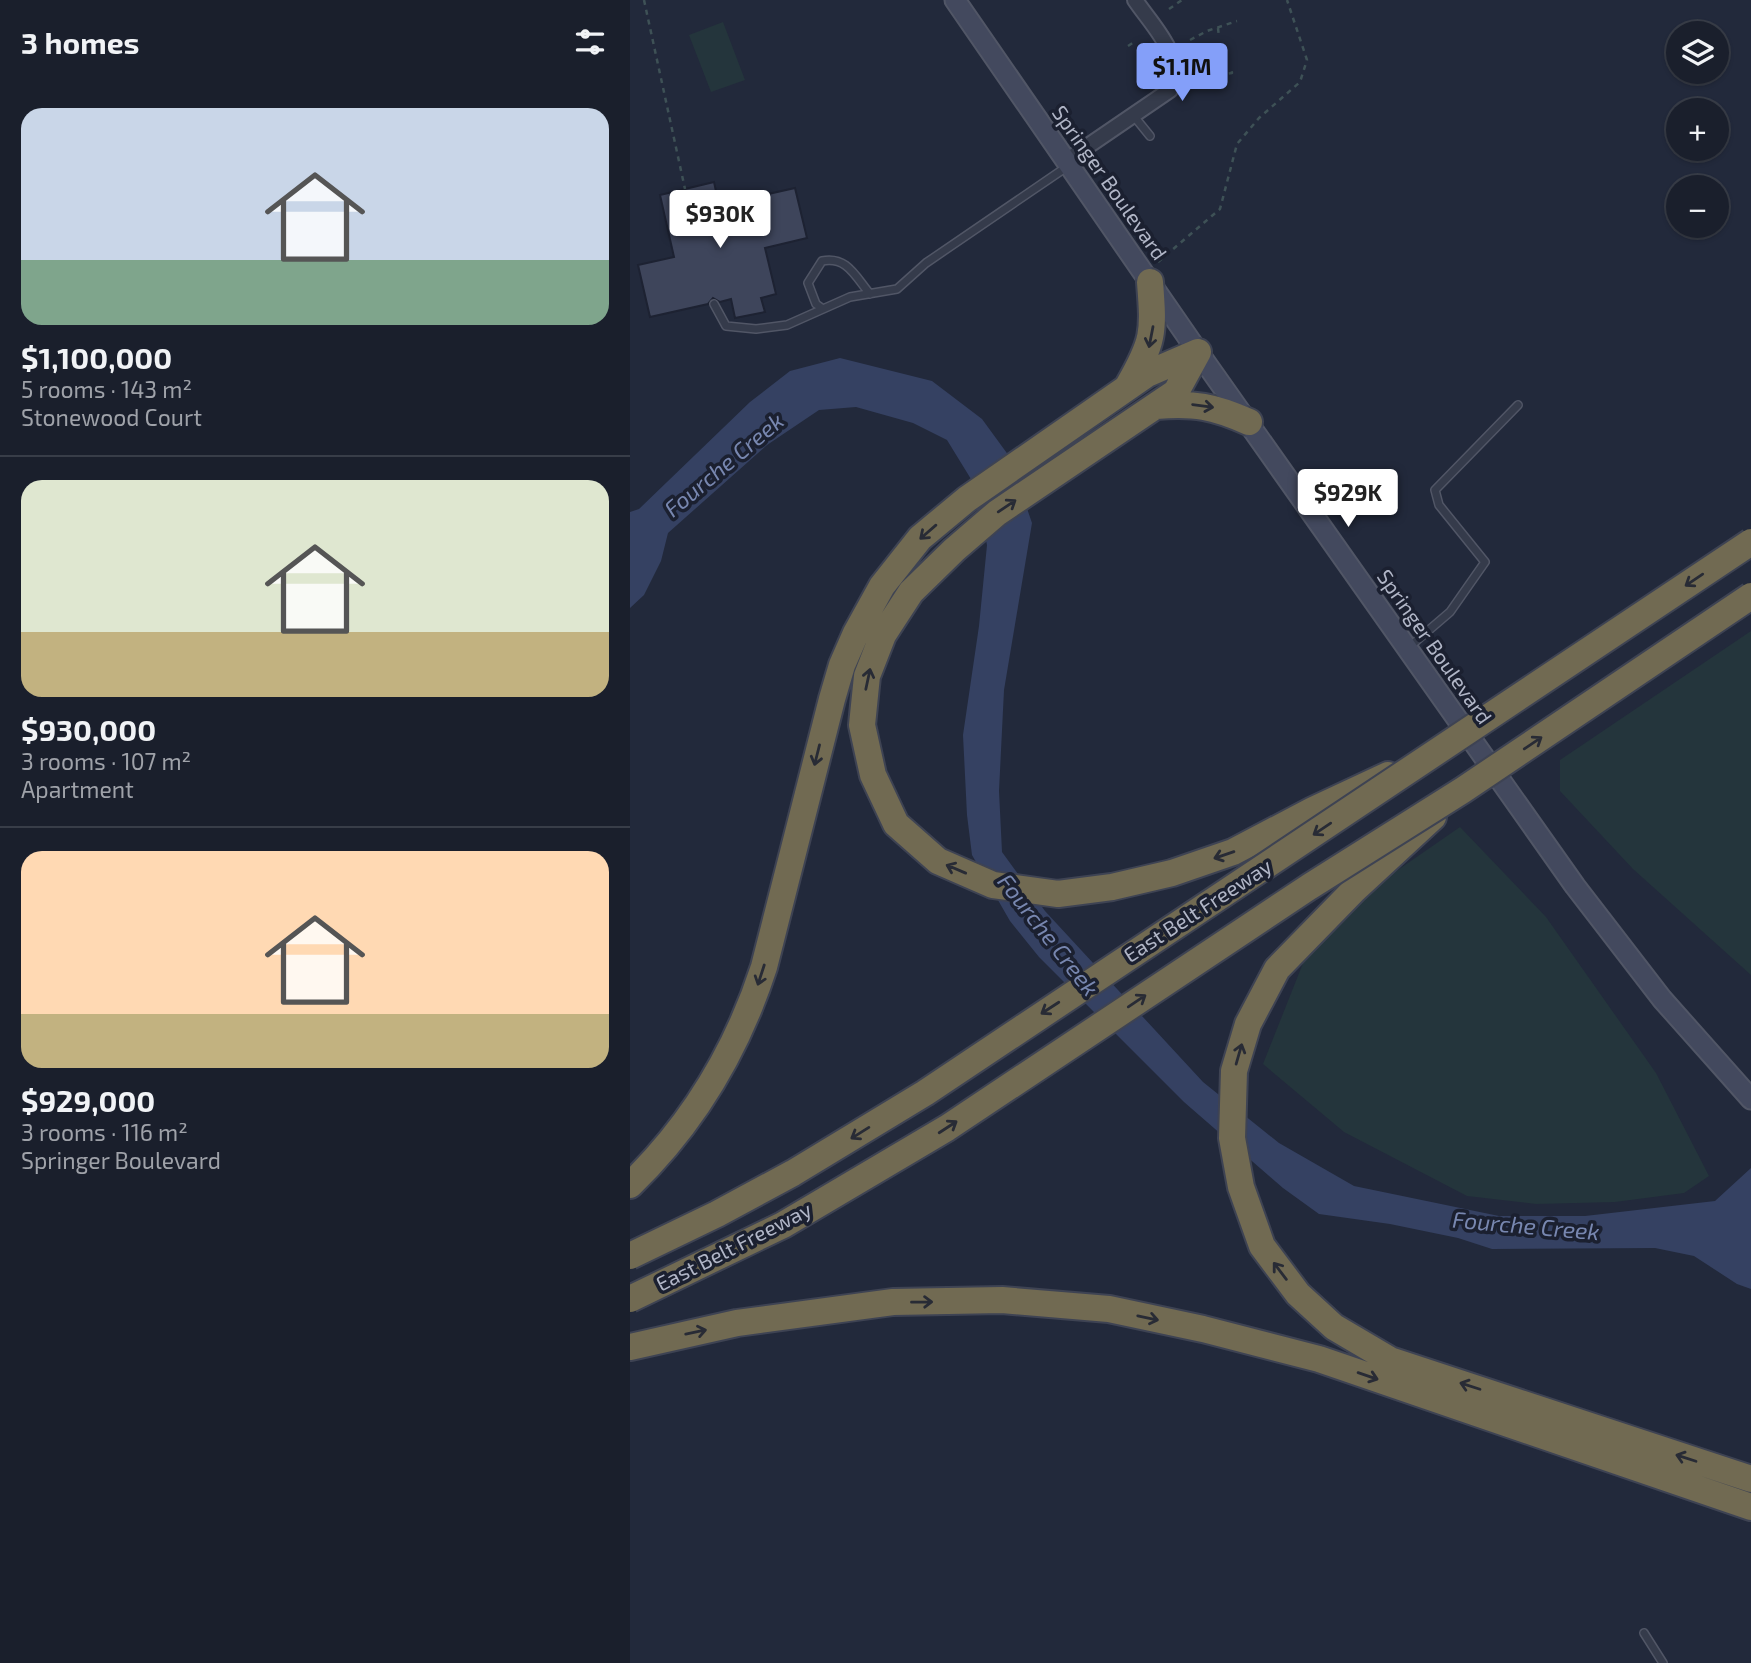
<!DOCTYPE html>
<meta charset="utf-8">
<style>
body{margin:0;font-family:"Exo 2",sans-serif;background:#272c38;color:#f1f3f6;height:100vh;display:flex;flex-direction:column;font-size:26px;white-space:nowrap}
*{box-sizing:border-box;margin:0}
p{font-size:23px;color:#9fa2a9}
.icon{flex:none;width:38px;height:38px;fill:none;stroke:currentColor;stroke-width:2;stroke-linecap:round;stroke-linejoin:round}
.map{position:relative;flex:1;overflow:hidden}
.side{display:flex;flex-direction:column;background:#1a1f2c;width:630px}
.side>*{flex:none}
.buttons{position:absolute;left:1036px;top:21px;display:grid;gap:14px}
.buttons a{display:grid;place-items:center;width:63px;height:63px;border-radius:50%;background:#1a1f2c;box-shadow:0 2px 5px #0004,0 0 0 2px #383d48;font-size:35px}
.price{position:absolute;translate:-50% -60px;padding:0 16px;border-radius:7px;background:#fff;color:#222;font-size:23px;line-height:46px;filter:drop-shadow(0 2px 4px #0008)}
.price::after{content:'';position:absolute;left:50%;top:42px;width:21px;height:16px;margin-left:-10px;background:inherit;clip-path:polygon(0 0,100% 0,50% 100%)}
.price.current{background:#849ff9;color:#111}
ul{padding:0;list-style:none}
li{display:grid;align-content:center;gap:14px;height:371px;padding:0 21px}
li+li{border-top:2px solid #383d48}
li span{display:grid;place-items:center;height:217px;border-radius:21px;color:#555}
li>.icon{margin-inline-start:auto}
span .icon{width:126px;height:126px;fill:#fffc;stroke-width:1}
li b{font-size:30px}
h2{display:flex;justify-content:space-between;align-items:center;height:84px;padding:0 21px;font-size:30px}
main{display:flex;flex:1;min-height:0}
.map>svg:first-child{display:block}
.green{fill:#24353c}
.water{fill:#354162}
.building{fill:#3e455b;stroke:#1d2232;stroke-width:2}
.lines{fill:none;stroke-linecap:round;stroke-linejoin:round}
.service-casing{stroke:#515666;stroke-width:10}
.minor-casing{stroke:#515666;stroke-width:18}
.secondary-casing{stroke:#515666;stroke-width:23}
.motorway-casing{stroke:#3e4353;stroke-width:30}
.path{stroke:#3e5156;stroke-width:2.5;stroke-dasharray:5 5;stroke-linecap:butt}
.service{stroke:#353b4b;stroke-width:7}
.minor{stroke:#353b4b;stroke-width:14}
.secondary{stroke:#43495e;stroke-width:19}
.motorway{stroke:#716a52;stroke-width:26}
.motorway-bridge-casing{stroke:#3e4353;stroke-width:30;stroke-linecap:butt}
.motorway-bridge{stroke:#716a52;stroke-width:26}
.oneway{stroke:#282b35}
.labels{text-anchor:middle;stroke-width:7;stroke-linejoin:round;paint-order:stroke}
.street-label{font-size:21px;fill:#b1b6c7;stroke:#1b2030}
.water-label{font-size:23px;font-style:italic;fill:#7887b0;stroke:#1b2030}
</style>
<main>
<section class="side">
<h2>3 homes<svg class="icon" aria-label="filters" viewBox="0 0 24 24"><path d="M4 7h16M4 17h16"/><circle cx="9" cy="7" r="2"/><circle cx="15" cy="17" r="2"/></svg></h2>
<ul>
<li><span style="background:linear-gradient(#c9d6e8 70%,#7fa58c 0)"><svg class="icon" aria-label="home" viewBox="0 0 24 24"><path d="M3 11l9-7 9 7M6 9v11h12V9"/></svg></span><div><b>$1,100,000</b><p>5 rooms · 143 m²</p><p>Stonewood Court</p></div></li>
<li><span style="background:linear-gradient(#dfe7d0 70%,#c2b280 0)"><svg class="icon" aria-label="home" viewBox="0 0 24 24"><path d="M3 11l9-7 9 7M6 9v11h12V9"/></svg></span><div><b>$930,000</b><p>3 rooms · 107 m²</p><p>Apartment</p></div></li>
<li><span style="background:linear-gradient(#ffd9b3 75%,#c2b280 0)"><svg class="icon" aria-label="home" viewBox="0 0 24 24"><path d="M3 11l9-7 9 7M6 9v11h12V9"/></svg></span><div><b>$929,000</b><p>3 rooms · 116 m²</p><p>Springer Boulevard</p></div></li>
</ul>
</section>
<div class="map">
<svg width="1121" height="1663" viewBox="0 0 1121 1663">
<rect width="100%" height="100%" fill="#22293b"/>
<path class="green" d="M93,22L115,80L81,92L59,35Z
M1121,631V975L1003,869L930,791V760Z
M830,827L916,917L1026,1073L1079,1176L1054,1193L985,1202L906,1204L837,1196L714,1132L633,1064L679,948L752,881Z"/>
<path class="water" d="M210,358L302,381L352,419L379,456L402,523L374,690L369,791L372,852L415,911L573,1082L649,1143L724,1186L869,1216H955L1085,1201L1121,1168V1289L1107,1284L1064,1256L1025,1248L862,1249L828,1238L760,1224L689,1214L653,1188L554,1102L409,957L380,921L342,855L337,815L333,735L349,626L357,545L344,484L317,440L283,423L226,407L189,410L137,445L38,533L31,561L14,595L0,608V512L9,509L120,402L160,371Z"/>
<path class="building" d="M84,182L89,205L165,188L177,238L135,248L146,294L131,298L135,312L105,318L101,299L90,302L83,298L78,304L20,317L8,265L44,257L30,195Z"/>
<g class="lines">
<defs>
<path id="service" d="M503,115L520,136
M84,304L96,326L126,329L157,325L220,297L267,289L296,263L438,166
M193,309L186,304L178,283L192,261C217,256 225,276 240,294
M778,648L820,612L855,562L809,505L805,490L888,405
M1014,1633L1033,1663"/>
<path id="minor" d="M436,161L540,90C555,56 524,28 505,0"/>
<path id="secondary" d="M325,0L568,352L945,886L1032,999L1121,1099"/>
<path id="motorway" d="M568,352L546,392L367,513L324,550L281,592L253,635L237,676L232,725L243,775L266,824L308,861L363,885L428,894L482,887L542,873L603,852L683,810L758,775
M498,386C524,341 524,333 520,282
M526,406C565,403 583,406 619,422
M803,817L724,890L647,969L618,1024L604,1071L602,1138L611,1187L632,1246L668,1294L704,1327L760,1360L1121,1479
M0,1185C63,1124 107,1050 134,967L202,699L212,665L226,633L252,586L290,538L337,499L517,374L568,352
M0,1347L107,1323L263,1302L372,1300L479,1309L573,1329L689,1359L1121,1507"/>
</defs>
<use href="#service" class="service-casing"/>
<use href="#minor" class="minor-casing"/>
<use href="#secondary" class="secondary-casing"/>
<use href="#motorway" class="motorway-casing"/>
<path class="path" d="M14,0L55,189
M539,9L552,0
M588,28L589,37
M560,40L577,31L607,21
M498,46L504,42
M569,75L581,76L602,73L601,69
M528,262L590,209L607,144L629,118L670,82L677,60L657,0"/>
<use href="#service" class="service"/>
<use href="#minor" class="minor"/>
<use href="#secondary" class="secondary"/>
<use href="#motorway" class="motorway"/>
<defs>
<path id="motorway-bridge" d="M0,1256L87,1214L163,1173L295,1093L1121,542
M0,1299L153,1225L317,1128L679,887L833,790L1121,596"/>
</defs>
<use href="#motorway-bridge" class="motorway-bridge-casing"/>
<use href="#motorway-bridge" class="motorway-bridge"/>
</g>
<defs><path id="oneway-shaft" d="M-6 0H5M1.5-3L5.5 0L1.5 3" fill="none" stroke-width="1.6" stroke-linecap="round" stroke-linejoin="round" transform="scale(1.75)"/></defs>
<g class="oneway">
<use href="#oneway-shaft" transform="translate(521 337) rotate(101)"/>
<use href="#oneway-shaft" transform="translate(573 406) rotate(8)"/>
<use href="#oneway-shaft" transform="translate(377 506) rotate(-34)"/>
<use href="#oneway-shaft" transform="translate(298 532) rotate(139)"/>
<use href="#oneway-shaft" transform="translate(1064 580) rotate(146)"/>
<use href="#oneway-shaft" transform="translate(238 679) rotate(-78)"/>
<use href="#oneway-shaft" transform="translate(903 743) rotate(-34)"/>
<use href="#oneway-shaft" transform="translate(187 755) rotate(104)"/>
<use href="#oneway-shaft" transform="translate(692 829) rotate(146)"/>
<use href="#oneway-shaft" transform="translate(594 855) rotate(161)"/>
<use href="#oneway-shaft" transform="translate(326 869) rotate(-157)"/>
<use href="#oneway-shaft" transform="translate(131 975) rotate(108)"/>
<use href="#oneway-shaft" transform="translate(507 1001) rotate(-34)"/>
<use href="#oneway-shaft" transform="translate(420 1008) rotate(147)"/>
<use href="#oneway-shaft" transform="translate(609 1054) rotate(-74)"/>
<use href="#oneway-shaft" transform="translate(318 1127) rotate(-33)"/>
<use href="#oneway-shaft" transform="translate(230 1133) rotate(148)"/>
<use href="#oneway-shaft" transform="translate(650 1271) rotate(-127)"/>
<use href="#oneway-shaft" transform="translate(292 1302) rotate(-1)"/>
<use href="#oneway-shaft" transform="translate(518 1318) rotate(12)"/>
<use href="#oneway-shaft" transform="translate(66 1332) rotate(-12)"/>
<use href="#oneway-shaft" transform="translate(738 1376) rotate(19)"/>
<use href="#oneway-shaft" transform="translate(840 1386) rotate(-162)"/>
<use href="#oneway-shaft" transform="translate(1056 1458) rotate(-162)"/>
</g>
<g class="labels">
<g class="street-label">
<text transform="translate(479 183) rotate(55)" y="7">Springer Boulevard</text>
<text transform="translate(804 647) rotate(55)" y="7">Springer Boulevard</text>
<text transform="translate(568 911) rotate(-33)" y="7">East Belt Freeway</text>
<text transform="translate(104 1247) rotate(-27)" y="7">East Belt Freeway</text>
</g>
<g class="water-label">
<text transform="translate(94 465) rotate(-40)" y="8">Fourche Creek</text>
<text transform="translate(418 935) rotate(52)" y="8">Fourche Creek</text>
<text transform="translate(896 1226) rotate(5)" y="8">Fourche Creek</text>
</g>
</g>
</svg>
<div class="buttons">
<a><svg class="icon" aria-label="layers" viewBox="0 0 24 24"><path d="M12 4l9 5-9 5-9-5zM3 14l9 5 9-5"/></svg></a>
<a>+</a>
<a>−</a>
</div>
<b class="price current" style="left:552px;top:103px">$1.1M</b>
<b class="price" style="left:90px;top:250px">$930K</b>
<b class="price" style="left:718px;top:529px">$929K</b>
</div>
</main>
